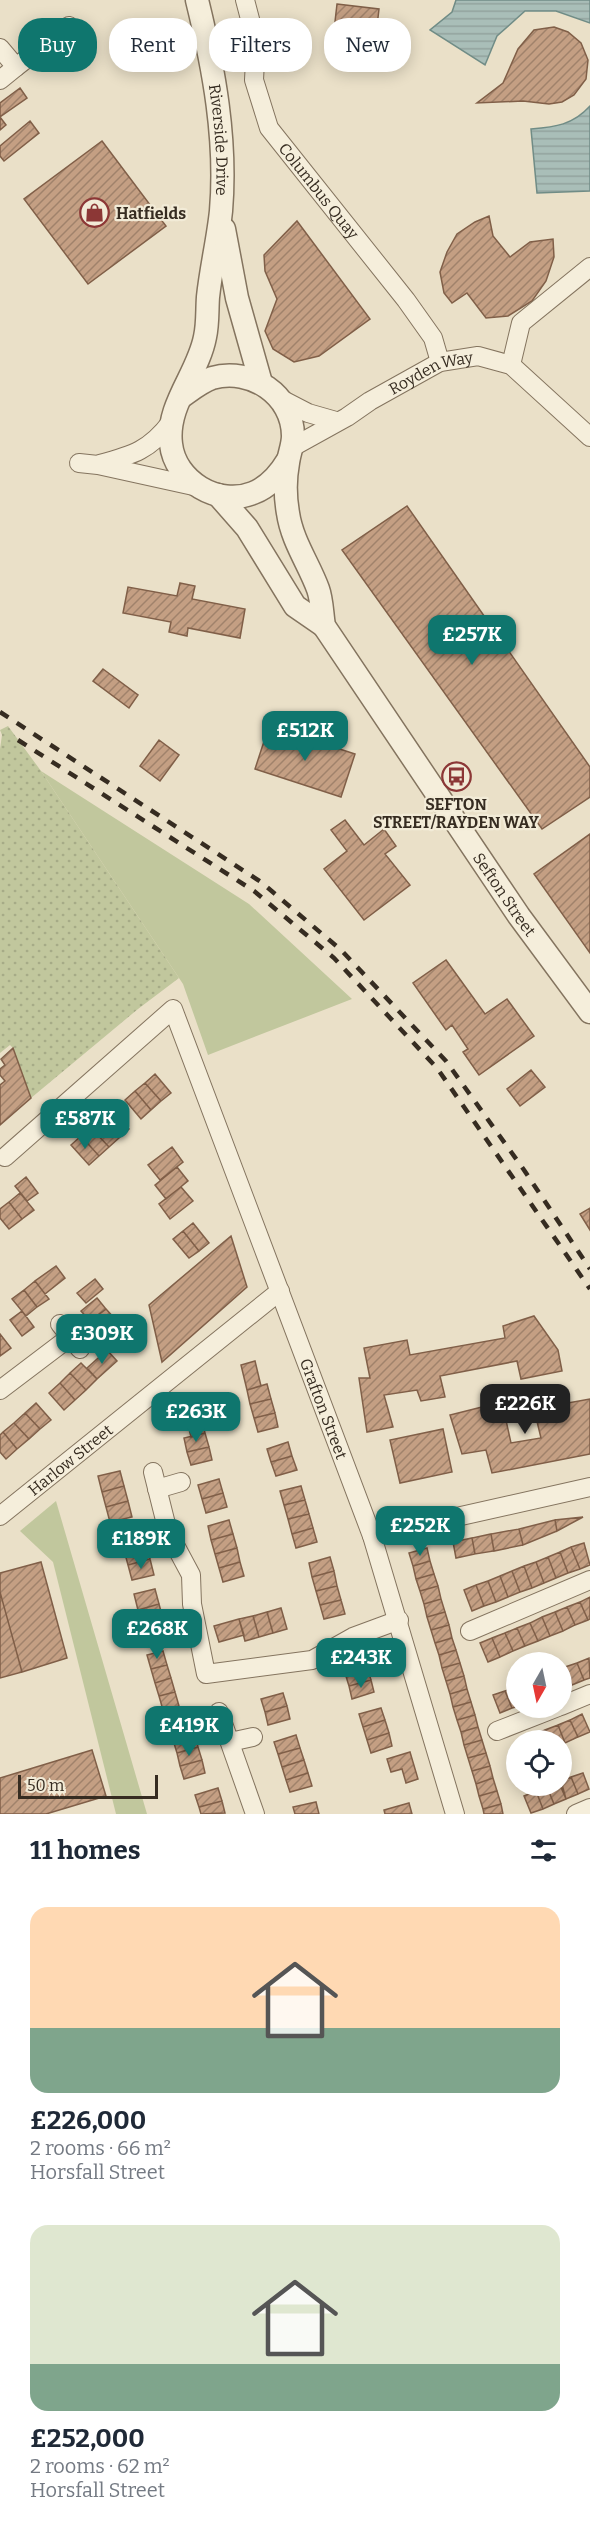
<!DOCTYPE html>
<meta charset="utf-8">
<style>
body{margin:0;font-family:Bitter,serif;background:#f6f6f7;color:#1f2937;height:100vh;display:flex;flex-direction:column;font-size:22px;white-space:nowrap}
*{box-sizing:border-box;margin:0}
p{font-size:20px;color:#747a83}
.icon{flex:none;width:33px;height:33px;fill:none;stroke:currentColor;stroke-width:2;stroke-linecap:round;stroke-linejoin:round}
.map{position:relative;height:1814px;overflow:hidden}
.side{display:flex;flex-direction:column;background:#fff;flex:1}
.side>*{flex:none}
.guide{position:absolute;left:18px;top:18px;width:555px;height:54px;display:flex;gap:12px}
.needle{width:39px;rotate:189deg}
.fabs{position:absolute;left:506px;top:1652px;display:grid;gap:12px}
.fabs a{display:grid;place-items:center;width:66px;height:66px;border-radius:50%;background:#fff;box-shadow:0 3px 15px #0003;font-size:30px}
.scale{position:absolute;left:18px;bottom:15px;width:140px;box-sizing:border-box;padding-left:6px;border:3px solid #362c21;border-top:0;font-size:16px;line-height:21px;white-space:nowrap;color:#362c21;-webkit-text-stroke:4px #f2ebd7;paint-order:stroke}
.price{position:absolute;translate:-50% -51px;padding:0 14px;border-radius:12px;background:#0f766e;color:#fff;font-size:20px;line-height:39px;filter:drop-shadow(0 2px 3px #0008)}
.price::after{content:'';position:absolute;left:50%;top:36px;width:18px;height:14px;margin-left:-9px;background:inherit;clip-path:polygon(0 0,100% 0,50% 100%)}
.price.selected{background:#222;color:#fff}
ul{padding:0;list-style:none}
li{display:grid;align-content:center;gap:12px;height:318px;padding:0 30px}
li span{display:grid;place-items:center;height:186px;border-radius:18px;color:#555}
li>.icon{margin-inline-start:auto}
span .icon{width:108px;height:108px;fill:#fffc;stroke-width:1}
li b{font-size:26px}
h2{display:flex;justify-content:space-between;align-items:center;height:72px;padding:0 30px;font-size:26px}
.tag{padding:0 21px;border-radius:24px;background:#fff;box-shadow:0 3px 15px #0003;font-size:21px;line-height:54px}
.tag.selected{background:#0f766e;color:#fff}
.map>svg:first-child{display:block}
.grass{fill:#c1c79d}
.park{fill:url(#park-dots)}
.water{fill:url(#water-rules);stroke:#708c86;stroke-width:1.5}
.building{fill:url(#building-hatch);stroke:#805f48;stroke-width:1.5}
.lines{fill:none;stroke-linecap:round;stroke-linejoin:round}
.minor-casing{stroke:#84745f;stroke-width:20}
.tertiary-casing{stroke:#84745f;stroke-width:25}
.minor{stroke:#f5eedb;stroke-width:18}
.tertiary{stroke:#f5eedb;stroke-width:22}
.rail{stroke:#362c21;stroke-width:4.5;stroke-dasharray:10 10;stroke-linecap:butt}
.labels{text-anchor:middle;stroke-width:4.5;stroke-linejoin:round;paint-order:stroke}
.street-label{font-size:16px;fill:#362c21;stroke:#f2ebd7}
.poi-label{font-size:16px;font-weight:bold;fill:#362c21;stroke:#f2ebd7;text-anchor:start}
</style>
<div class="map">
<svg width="590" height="1814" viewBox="0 0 590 1814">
<defs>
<pattern id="park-dots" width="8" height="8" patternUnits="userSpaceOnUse" patternTransform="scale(1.5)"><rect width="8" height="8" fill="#c1c79d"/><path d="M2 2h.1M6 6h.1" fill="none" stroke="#a6ab87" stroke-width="1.8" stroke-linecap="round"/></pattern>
<pattern id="water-rules" width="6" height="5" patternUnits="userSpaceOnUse" patternTransform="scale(1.5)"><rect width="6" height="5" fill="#a9beb8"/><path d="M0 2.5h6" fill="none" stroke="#92a39e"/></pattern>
<pattern id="building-hatch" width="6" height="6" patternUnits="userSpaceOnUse" patternTransform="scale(1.5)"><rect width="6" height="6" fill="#c49f83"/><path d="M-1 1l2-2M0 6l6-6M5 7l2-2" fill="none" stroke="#a0826b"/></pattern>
</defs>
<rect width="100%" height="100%" fill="#eae0c8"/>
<path class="grass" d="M41,771L249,904L352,999L208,1055L183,984Z
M56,1501L147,1814H116L53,1562L20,1531Z"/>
<path class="park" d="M8,726L41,771L179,978L138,1009L31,1098L13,1048L10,1045L0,1053V749L2,735L0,730Z"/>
<path class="water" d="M456,0H590V23L556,11H525L497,36L485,65L430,30L452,12Z
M590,106V191L537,193L531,129C555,127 573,125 590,106Z"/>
<path class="building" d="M337,4L379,9L374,52L332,48Z
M554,27L568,32L581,43L588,60L586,79L574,95L562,102L549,104L523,101L477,103L503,83L518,49L534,30Z
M20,88L27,98L0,117L6,125L0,130V103Z
M30,121L39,133L4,161L0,156V146Z
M102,141L166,226L88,284L24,199Z
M489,216L493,236L510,257L530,242L553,239L554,257L546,281L532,301L508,316L486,318L467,293L452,303L444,293L440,272L447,252L457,234L475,222Z
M297,221L370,319L319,356L294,362L273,349L265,331L277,299L265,271L264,255Z
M407,506L590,767V797L542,829L342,550Z
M180,583L195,586L192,599L245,609L240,638L188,628L187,636L169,632L171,622L123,613L128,587L177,596Z
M103,669L138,695L129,708L93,681Z
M269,726L355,754L341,797L255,769Z
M159,740L179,755L160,781L140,766Z
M345,820L364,845L384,829L396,846L385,854L410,885L364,920L324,869L347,851L331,830Z
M590,834V953L534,874Z
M446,960L485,1014L507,999L534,1036L479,1075L463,1052L468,1049L452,1025L446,1030L413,983Z
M13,1048L31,1098L0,1125V1085L5,1081L0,1075V1069L5,1065L1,1059Z
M531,1070L545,1087L520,1106L507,1089Z
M155,1074L171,1093L161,1101L145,1083Z
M145,1083L161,1101L151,1110L135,1091Z
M135,1091L151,1110L141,1119L125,1100Z
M111,1110L129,1129L119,1138L101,1119Z
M101,1119L119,1138L109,1147L91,1128Z
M91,1128L109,1147L99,1156L81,1136Z
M81,1136L99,1156L89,1165L71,1145Z
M172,1147L183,1162L160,1180L148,1165Z
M177,1167L188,1181L166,1199L155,1185Z
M26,1177L38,1193L27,1201L15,1186Z
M181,1187L193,1201L170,1219L159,1204Z
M20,1193L34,1210L22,1219L9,1202Z
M9,1202L22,1219L9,1229L0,1218V1209Z
M590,1208V1230L580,1214Z
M193,1223L209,1243L199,1251L183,1231Z
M183,1231L199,1251L189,1258L173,1239Z
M231,1236L247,1287L162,1362L149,1305Z
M56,1266L65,1278L45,1294L35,1281Z
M95,1279L103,1289L86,1303L77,1293Z
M35,1281L49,1299L37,1307L24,1290Z
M24,1290L37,1307L26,1316L12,1299Z
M97,1298L106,1309L90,1321L81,1311Z
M106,1309L115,1319L99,1332L90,1321Z
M22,1311L34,1327L22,1336L10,1320Z
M534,1316L558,1350L562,1371L521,1379L517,1361L440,1376L445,1397L421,1401L417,1390L384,1395L393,1427L367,1432L359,1378H370L364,1348L407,1340L410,1355L505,1338L503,1326Z
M0,1334L11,1348L0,1356Z
M107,1350L117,1361L97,1379L87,1368Z
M255,1361L261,1386L247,1390L241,1365Z
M81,1363L97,1379L86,1390L70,1373Z
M70,1373L86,1390L75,1400L60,1383Z
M60,1383L75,1400L64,1410L49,1393Z
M267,1384L271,1399L250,1404L247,1390Z
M271,1399L275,1413L254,1418L250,1404Z
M590,1399V1454L492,1473L486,1450L462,1454L450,1415L502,1402L511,1443L541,1438L534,1409Z
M36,1403L51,1420L40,1429L25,1413Z
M198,1405L205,1433L191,1437L184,1409Z
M25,1413L40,1429L29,1439L14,1423Z
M275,1413L278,1427L258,1432L254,1418Z
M14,1423L29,1439L17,1449L3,1432Z
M443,1429L452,1472L400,1483L390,1440Z
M3,1432L17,1449L6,1459L0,1452V1435Z
M205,1433L209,1447L187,1452L184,1438Z
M288,1442L292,1456L271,1462L267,1449Z
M209,1447L212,1460L191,1465L187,1452Z
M292,1456L297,1470L276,1476L271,1462Z
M120,1471L124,1486L102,1492L98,1476Z
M219,1479L223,1493L202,1499L198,1485Z
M124,1486L128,1501L106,1507L102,1492Z
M301,1486L305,1500L284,1505L280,1491Z
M223,1493L227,1507L206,1513L202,1499Z
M305,1500L309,1514L288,1519L284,1505Z
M128,1501L132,1517L110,1522L106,1507Z
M309,1514L313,1528L292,1534L288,1519Z
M583,1517L557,1531L555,1520Z
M229,1520L233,1534L211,1540L208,1526Z
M555,1520L557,1531L523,1545L519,1529Z
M313,1528L317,1542L296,1548L292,1534Z
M142,1529L146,1544L124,1550L121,1534Z
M519,1529L523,1545L494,1551L491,1534Z
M233,1534L237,1548L215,1554L211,1540Z
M491,1534L494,1551L475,1554L472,1538Z
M472,1538L475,1554L456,1558L453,1542Z
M584,1543L590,1565L580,1569L571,1547Z
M146,1544L150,1559L128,1565L124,1550Z
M571,1547L580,1569L568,1573L560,1552Z
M237,1548L240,1562L219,1568L215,1554Z
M427,1548L430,1561L413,1566L409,1553Z
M560,1552L568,1573L556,1578L548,1557Z
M330,1557L334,1571L312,1577L309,1563Z
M548,1557L556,1578L544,1583L536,1562Z
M150,1559L154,1575L132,1580L128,1565Z
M430,1561L434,1574L416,1579L413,1566Z
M41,1562L67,1658L22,1672L0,1592V1573Z
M240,1562L244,1576L223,1582L219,1568Z
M536,1562L544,1583L532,1588L524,1566Z
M524,1566L532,1588L520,1592L512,1571Z
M334,1571L337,1586L316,1591L312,1577Z
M512,1571L520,1592L508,1597L500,1576Z
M434,1574L438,1586L420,1591L416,1579Z
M500,1576L508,1597L496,1602L488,1581Z
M488,1581L496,1602L484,1606L476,1585Z
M476,1585L484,1606L472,1611L464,1590Z
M337,1586L341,1600L320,1605L316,1591Z
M438,1586L441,1599L424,1604L420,1591Z
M155,1589L159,1604L138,1610L134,1594Z
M0,1592L22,1672L0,1678Z
M590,1597V1619L588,1620L580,1602Z
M441,1599L445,1612L427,1617L424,1604Z
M341,1600L345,1614L324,1619L320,1605Z
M580,1602L588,1620L575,1625L567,1607Z
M159,1604L163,1619L142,1625L138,1610Z
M567,1607L575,1625L563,1631L555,1612Z
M281,1608L287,1629L273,1633L267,1612Z
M267,1612L273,1633L259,1637L253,1616Z
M445,1612L449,1625L431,1630L427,1617Z
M555,1612L563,1631L550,1636L542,1617Z
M253,1616L259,1637L245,1641L239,1619Z
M542,1617L550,1636L538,1641L530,1623Z
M163,1619L167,1634L146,1640L142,1625Z
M239,1619L244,1635L219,1642L214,1626Z
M530,1623L538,1641L525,1646L517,1628Z
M449,1625L452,1638L435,1643L431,1630Z
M517,1628L525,1646L513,1651L505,1633Z
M505,1633L513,1651L500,1657L492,1638Z
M452,1638L456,1650L439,1655L435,1643Z
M492,1638L500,1657L488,1662L480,1643Z
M456,1650L460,1663L442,1668L439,1655Z
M163,1651L167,1665L151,1669L147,1655Z
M589,1658L590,1678L584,1680L577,1663Z
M460,1663L464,1676L446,1681L442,1668Z
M577,1663L584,1680L572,1685L565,1667Z
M167,1665L171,1678L155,1683L151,1669Z
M367,1667L371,1680L349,1686L345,1673Z
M565,1667L572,1685L561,1689V1669Z
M464,1676L467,1689L450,1694L446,1681Z
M171,1678L175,1692L159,1696L155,1683Z
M371,1680L374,1692L352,1699L349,1686Z
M516,1687V1707L512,1708L505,1691Z
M467,1689L471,1702L453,1707L450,1694Z
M505,1691L512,1708L500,1713L493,1695Z
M175,1692L179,1706L163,1710L159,1696Z
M283,1693L287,1706L265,1712L261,1699Z
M471,1702L475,1715L457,1720L453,1707Z
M287,1706L290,1719L268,1725L265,1712Z
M381,1708L385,1720L363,1727L359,1714Z
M582,1714L590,1732L578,1737L570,1720Z
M475,1715L478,1727L461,1732L457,1720Z
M385,1720L389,1733L367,1740L363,1727Z
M570,1720L578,1737L565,1743L558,1725Z
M191,1721L195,1734L173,1740L169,1727Z
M558,1725L565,1743L561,1744V1740H550L545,1730Z
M478,1727L482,1740L464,1745L461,1732Z
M545,1730L550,1740H535L533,1735Z
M389,1733L392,1746L371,1753L367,1740Z
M195,1734L198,1747L177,1753L173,1740Z
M296,1735L300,1748L278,1754L274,1742Z
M482,1740L486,1753L468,1758L464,1745Z
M198,1747L202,1760L180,1766L177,1753Z
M300,1748L304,1760L282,1767L278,1754Z
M92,1750L106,1796L46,1814H0V1778Z
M410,1752L418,1779L406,1783L402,1769L391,1772L387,1759Z
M486,1753L490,1766L472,1771L468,1758Z
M202,1760L205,1773L184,1779L180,1766Z
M304,1760L308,1773L286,1780L282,1767Z
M490,1766L493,1778L476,1784L472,1771Z
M308,1773L312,1786L290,1792L286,1780Z
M583,1773L589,1789L578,1794L571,1777Z
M571,1777L578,1794L566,1799L561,1781Z
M493,1778L497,1791L479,1796L476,1784Z
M552,1785H560L566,1799L554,1804L547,1787Z
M547,1787L554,1804L543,1809L536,1791Z
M218,1788L222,1801L199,1807L195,1795Z
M497,1791L501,1804L483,1809L479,1796Z
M536,1791L543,1809L531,1813L524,1796Z
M222,1801L225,1813L201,1814L199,1807Z
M316,1802L319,1814H295L293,1807Z
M409,1803L412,1814H385L384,1810Z
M501,1804L503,1814H484L483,1809Z"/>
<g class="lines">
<defs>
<g id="minor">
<path id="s1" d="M245,0L256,42L254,80L269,128L406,300L433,338L440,362"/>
<path d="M0,48L16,67L69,26"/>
<path d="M0,80L16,67"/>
<path d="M511,365L521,323L590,267"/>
<path d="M279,398L308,413L336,421"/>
<path id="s2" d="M291,448L347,417L370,401L440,362L478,356L511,365L590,437"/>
<path d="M79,463L98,465L198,487"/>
<path d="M100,464C133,455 150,450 171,422"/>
<path id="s3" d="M5,1157L173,1009L372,1536L455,1814"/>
<path d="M60,1324L80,1349"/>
<path d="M0,1390L70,1337"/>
<path d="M153,1472L168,1532L191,1575L192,1604L206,1674L312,1660L353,1637L399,1620"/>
<path d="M157,1489L181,1482"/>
<path id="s4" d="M0,1516L280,1291"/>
<path d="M372,1536L590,1487"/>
<path d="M470,1631L590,1580"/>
<path d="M561,1706L590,1694"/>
<path d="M219,1712L255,1814"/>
<path d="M497,1731L558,1707"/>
<path d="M230,1742L253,1737"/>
<path d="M576,1814L590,1808"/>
</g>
<g id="tertiary">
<path id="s5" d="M197,0C214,69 227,140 221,211C218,240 211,268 208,297C207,310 208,324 205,337C198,374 166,405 171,444C175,481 218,507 253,493C269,487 279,475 288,460"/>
<path d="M224,229L237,298L261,383"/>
<path id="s6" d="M181,397C191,390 201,382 212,378C251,367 293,395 293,436C293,445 289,454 288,463C285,479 285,496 288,513C292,541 309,564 318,589C322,600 322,614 324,626L519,916L590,1012"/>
<path d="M218,495L247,528L295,606L324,626"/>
</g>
</defs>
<use href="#minor" class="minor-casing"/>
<use href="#tertiary" class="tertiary-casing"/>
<use href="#minor" class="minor"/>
<use href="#tertiary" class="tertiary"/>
<path class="rail" d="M0,712L261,882L341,950L446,1061L524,1170L590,1269
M18,740L254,891L334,958L437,1068L590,1289"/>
</g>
<defs>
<symbol id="shop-ring" viewBox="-11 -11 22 22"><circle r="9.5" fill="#f2ebd7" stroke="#8c3736" stroke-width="1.5"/><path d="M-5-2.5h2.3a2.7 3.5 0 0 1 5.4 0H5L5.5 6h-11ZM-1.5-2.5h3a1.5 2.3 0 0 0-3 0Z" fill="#8c3736"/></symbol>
<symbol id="bus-ring" viewBox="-11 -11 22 22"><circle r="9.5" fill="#f2ebd7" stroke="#8c3736" stroke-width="1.5"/><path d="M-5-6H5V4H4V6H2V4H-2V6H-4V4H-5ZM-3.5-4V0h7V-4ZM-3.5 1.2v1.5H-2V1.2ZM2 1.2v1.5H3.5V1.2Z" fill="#8c3736"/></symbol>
</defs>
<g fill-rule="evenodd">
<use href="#shop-ring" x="78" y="196" width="33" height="33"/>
<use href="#bus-ring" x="440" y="760" width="33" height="33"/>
</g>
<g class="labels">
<g class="street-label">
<text dy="6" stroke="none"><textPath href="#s5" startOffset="142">Riverside Drive</textPath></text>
<text dy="6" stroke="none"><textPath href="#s1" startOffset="212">Columbus Quay</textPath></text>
<text dy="6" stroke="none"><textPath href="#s2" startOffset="160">Royden Way</textPath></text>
<text dy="6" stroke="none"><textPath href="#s6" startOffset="672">Sefton Street</textPath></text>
<text dy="6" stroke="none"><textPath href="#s3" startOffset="651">Grafton Street</textPath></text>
<text dy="6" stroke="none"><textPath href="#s4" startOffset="90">Harlow Street</textPath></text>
</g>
<g class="poi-label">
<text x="116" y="219">Hatfields</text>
<text x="456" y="810" text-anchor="middle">SEFTON<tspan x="456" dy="18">STREET/RAYDEN WAY</tspan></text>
</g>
</g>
</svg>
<div class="fabs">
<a><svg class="needle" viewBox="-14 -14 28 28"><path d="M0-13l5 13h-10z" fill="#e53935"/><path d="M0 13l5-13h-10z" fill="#747a83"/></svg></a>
<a><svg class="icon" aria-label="locate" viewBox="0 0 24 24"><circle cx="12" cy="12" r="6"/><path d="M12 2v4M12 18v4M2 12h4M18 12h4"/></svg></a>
</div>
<div class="scale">50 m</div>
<b class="price" style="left:472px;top:666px">£257K</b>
<b class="price" style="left:305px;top:762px">£512K</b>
<b class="price" style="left:85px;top:1150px">£587K</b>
<b class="price" style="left:102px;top:1365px">£309K</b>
<b class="price selected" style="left:525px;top:1435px">£226K</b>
<b class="price" style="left:196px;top:1443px">£263K</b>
<b class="price" style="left:420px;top:1557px">£252K</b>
<b class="price" style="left:141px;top:1570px">£189K</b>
<b class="price" style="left:157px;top:1660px">£268K</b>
<b class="price" style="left:361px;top:1689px">£243K</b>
<b class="price" style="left:189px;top:1757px">£419K</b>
<div class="guide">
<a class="tag selected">Buy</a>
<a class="tag">Rent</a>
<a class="tag">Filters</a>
<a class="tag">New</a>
</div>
</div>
<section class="side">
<h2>11 homes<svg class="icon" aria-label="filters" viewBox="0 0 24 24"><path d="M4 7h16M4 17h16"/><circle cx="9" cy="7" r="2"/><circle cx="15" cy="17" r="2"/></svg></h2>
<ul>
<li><span style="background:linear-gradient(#ffd9b3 65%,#7fa58c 0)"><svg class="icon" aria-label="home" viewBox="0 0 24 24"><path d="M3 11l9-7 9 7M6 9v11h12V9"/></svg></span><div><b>£226,000</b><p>2 rooms · 66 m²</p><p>Horsfall Street</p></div></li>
<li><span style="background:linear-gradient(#dfe7d0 75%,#7fa58c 0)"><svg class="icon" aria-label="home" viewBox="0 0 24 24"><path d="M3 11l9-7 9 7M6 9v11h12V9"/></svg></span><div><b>£252,000</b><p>2 rooms · 62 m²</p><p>Horsfall Street</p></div></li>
</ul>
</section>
